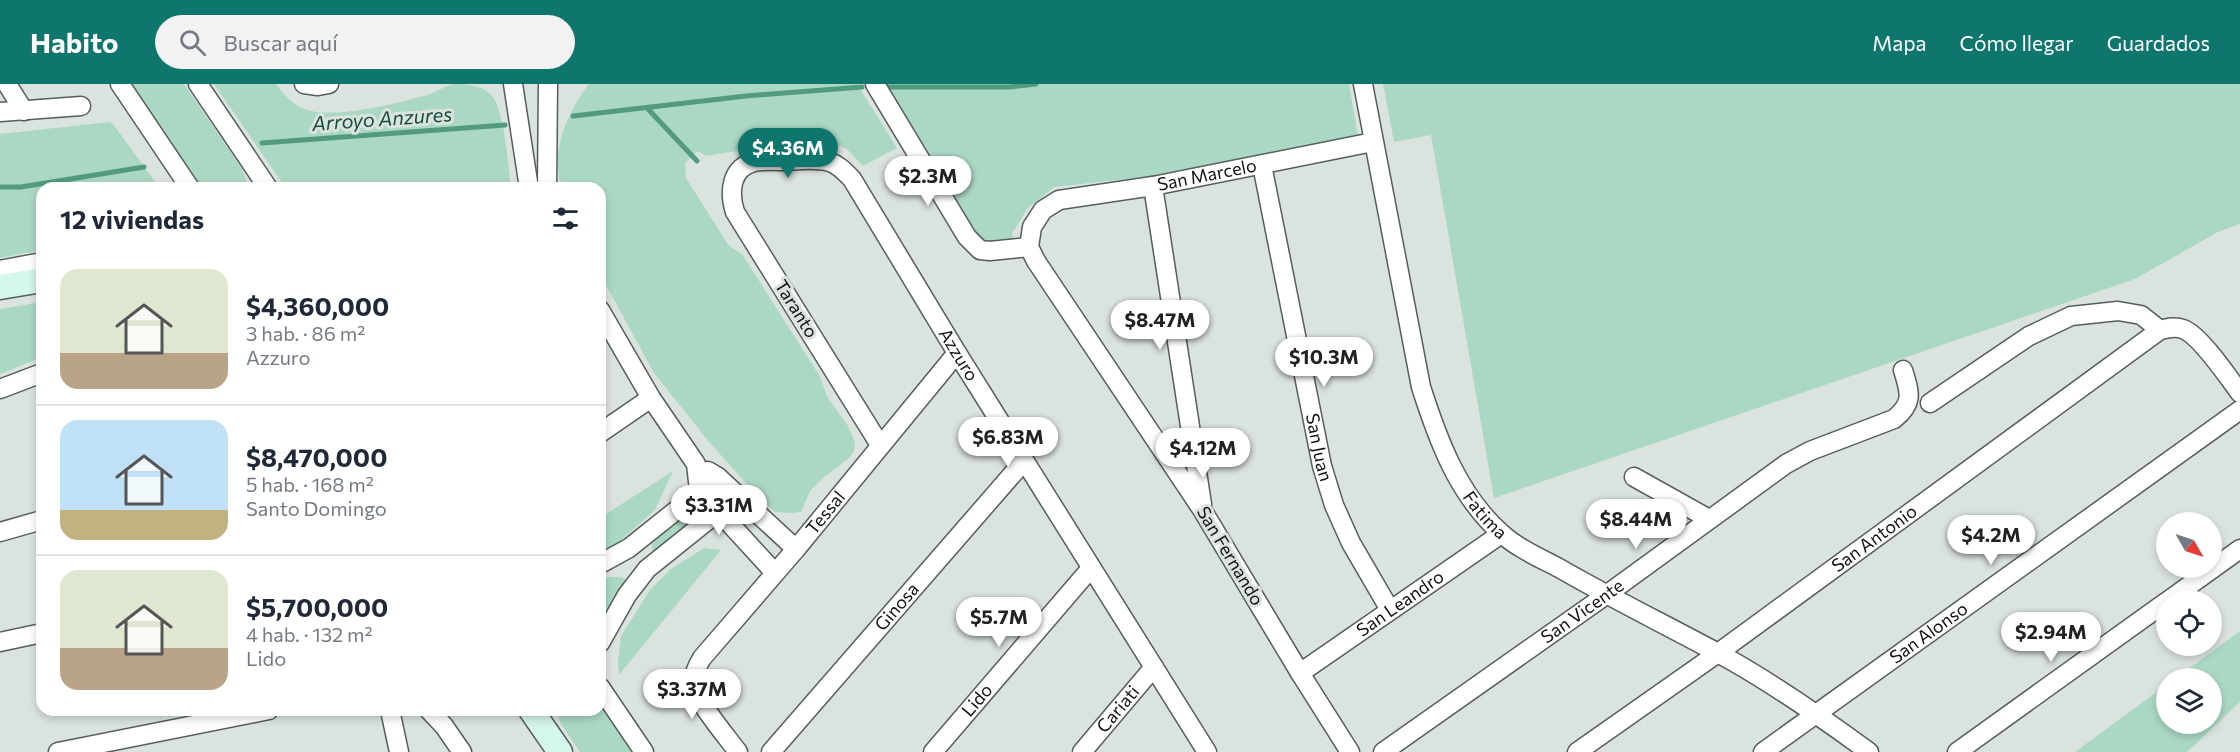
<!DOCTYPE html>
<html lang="es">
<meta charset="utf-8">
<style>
body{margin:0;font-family:Commissioner,sans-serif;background:#f2f2f3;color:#1f2937;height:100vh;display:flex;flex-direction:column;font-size:22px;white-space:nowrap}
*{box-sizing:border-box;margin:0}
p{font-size:20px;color:#747a83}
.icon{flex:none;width:33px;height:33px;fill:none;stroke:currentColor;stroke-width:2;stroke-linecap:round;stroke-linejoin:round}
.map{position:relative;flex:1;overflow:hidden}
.details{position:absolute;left:36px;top:98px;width:570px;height:534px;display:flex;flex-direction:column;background:#fff;border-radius:18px;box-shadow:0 3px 9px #0003}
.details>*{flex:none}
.needle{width:39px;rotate:129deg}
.tools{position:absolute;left:2156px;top:428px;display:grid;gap:12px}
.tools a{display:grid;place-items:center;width:66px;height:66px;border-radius:50%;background:#fff;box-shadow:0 3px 9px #0003;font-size:30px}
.price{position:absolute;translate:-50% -51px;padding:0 14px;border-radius:21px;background:#fff;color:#222;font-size:20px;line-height:39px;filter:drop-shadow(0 2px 3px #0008)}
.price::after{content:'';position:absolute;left:50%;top:36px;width:18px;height:14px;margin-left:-9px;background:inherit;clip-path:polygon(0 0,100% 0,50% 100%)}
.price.active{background:#0f766e;color:#fff}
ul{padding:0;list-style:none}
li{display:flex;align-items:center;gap:18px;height:150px;padding:0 24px}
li+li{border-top:2px solid #e0e1e3}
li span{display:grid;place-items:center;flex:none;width:168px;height:120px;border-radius:18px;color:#555}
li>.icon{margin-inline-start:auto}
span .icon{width:72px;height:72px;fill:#fffc;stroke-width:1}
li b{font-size:26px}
h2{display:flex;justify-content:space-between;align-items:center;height:72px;padding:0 24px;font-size:26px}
header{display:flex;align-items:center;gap:36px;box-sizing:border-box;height:84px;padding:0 30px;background:#0f766e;color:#fff}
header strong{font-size:28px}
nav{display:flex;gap:33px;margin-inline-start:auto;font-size:21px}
.search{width:420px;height:54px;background:#f2f2f3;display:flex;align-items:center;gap:15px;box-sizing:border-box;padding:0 21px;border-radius:33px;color:#747a83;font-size:22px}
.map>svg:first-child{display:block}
.green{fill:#abd8c4}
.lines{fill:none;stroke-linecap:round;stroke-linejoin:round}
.stream{stroke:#529b7f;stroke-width:5}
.street-casing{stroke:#565e5a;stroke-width:21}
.secondary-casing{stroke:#565e5a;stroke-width:27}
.street{stroke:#fff;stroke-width:18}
.secondary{stroke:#d5f6ea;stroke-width:24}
.labels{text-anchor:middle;stroke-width:6;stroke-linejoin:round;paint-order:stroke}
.street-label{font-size:18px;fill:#101312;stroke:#dbe3df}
.water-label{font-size:20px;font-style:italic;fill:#124e3a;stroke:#dbe3df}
</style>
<header>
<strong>Habito</strong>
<div class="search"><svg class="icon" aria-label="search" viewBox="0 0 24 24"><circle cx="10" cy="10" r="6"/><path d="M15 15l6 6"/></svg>Buscar aquí</div>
<nav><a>Mapa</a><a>Cómo llegar</a><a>Guardados</a></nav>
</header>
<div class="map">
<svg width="2240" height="668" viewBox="0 0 2240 668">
<rect width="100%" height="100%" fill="#dbe3df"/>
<path class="green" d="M129,0H184L242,85L249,103H200Z
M214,0H276C284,11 294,22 307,26C337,35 400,19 430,10C438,7 447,1 455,0C468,0 485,2 493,13C505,30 508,82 511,103H285Z
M589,0H857L897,64L863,82L847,65L832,58L785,59L706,72L698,67L685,79L686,94L729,162L742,170L819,291L828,314L848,342L855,358L854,367L849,374L823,394L810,407L801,428L791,429L775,428L744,397L710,359L654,289L600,190V104L562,103C549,69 568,27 589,0Z
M882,0H1349L1358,52L1144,93L1054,103L1027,125L1012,150L1015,159L981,160Z
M1383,0H2240V140L2218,148L2135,195L1494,414L1431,51L1394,58Z
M109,38L113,40L159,103L42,104V166L0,174V50Z
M42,218V273L0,290V225Z
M673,387L655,426L616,460L600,469V434Z
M685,430L693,434L694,443L658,467L652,466V460L668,443Z
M704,464L721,466L619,591L618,578L621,552L650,506L671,485Z
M609,493H620L628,496L600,548V498Z
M2240,547V618L2187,668H2075L2166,601V639H2211V594H2176Z
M600,617L634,668H580L561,640L555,626H600Z"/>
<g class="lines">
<path class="stream" d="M883,3H1010L1036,0
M647,24L697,77
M573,32L746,12L862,3
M262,59L505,41
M0,103H21L144,83"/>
<defs>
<g id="street">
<path d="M7,0L24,27"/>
<path d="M120,0L190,104"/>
<path d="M198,0L268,104"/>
<path d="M304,0L318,2L329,0"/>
<path d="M513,0L529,104"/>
<path d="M875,0L967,153L980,166L990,167L1029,163"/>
<path id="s1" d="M1363,0L1421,303C1438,356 1458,411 1501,449C1517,464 1540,474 1559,484C1611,514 1664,540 1716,568C1770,597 1820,632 1869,668"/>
<path d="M0,28L81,22"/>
<path id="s2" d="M1262,81L1322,382L1334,421L1351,459L1390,526"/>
<path d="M1153,102L1202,420"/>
<path d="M547,104L548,0"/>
<path d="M0,186L42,178"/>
<path d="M600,226L651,314L696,380L699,406L775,489"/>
<path d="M0,305L42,289"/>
<path d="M1930,319L2029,252L2071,232L2118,227L2141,231L2160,246"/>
<path d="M600,349L651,314"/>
<path id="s3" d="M880,361L735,128C729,109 730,84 754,78C764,76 777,77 787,77C801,76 816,74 830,78C839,81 845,88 852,95L957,269L1207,668"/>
<path d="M708,387L718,393L796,465"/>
<path d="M1634,393L1709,435"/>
<path d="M0,448L42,436"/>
<path d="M600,480L629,464L718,393"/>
<path d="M2169,516L2240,465"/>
<path d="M0,558L42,549"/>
<path d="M600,559L627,511L647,485L738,412"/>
<path id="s4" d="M1300,589L1501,450"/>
<path d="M600,603L644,668"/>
<path d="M390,626L399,668"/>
<path d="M429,626L444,642L462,668"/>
<path d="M58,668L269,626"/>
<path id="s5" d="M738,668C727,653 695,616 694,600C693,590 697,582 702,574L796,465L957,269"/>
<path id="s6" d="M771,668L1024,377"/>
<path id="s7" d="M933,668L1091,484"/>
<path id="s8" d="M1082,668L1154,583"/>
<path id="s9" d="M1350,668L1300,589L1203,427L1036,177L1029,163L1032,143L1043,126L1059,116L1153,102L1373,58"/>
<path id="s10" d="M1383,668L1606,511L1786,380L1810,367L1894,335C1914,319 1910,309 1903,286"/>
<path id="s11" d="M1577,668L1718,569L2160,246C2168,244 2175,242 2183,245C2200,251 2228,293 2240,309"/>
<path id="s12" d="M1763,668L2240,326"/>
<path d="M1957,668L2166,518"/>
</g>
<path id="secondary" d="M0,203L42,196
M531,626L560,668"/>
</defs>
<use href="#street" class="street-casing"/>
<use href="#secondary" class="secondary-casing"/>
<use href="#street" class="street"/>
<use href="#secondary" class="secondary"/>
</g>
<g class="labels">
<g class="street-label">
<text dy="6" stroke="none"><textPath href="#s9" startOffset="808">San Marcelo</textPath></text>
<text transform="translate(796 225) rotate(58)" y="6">Taranto</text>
<text dy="6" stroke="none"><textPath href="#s3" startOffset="645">Azzuro</textPath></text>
<text dy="6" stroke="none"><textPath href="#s2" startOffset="288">San Juan</textPath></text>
<text dy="6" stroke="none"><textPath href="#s5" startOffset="300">Tessal</textPath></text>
<text dy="6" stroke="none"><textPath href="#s1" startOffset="453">Fatima</textPath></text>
<text dy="6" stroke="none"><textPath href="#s11" startOffset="366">San Antonio</textPath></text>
<text transform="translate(1230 472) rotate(59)" y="6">San Fernando</text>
<text dy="6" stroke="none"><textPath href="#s4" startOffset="122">San Leandro</textPath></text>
<text dy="6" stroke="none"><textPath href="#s6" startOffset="192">Ginosa</textPath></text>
<text dy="6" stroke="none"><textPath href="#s10" startOffset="244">San Vicente</textPath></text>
<text dy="6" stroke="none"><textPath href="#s12" startOffset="204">San Alonso</textPath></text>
<text dy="6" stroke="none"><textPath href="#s7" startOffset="68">Lido</textPath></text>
<text dy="6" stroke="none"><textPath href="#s8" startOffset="56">Cariati</textPath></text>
</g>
<g class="water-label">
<text transform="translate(382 35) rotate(-4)" y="7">Arroyo Anzures</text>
</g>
</g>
</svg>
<div class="tools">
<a><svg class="needle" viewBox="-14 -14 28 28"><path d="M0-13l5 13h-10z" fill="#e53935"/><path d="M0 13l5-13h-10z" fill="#747a83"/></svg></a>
<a><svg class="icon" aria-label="locate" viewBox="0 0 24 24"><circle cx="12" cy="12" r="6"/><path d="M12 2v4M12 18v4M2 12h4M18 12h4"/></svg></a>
<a><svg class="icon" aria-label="layers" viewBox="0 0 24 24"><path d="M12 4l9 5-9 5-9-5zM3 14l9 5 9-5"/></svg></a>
</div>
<b class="price active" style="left:788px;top:95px">$4.36M</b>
<b class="price" style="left:928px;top:123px">$2.3M</b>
<b class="price" style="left:1160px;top:267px">$8.47M</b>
<b class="price" style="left:1324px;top:304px">$10.3M</b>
<b class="price" style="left:1008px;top:384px">$6.83M</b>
<b class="price" style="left:1203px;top:395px">$4.12M</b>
<b class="price" style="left:719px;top:452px">$3.31M</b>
<b class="price" style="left:1636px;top:466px">$8.44M</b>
<b class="price" style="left:1991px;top:482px">$4.2M</b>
<b class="price" style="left:999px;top:564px">$5.7M</b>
<b class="price" style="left:2051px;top:579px">$2.94M</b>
<b class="price" style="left:692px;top:636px">$3.37M</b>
<section class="details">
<h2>12 viviendas<svg class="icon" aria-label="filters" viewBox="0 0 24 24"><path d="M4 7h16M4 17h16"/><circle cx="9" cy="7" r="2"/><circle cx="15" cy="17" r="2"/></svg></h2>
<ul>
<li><span style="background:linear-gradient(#dfe7d0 70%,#b9a48a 0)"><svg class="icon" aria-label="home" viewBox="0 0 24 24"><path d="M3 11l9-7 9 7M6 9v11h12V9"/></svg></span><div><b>$4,360,000</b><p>3 hab. · 86 m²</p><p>Azzuro</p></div></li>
<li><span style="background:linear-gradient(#bfe0f5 75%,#c2b280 0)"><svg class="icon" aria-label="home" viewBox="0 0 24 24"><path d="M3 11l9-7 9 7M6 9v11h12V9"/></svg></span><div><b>$8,470,000</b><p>5 hab. · 168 m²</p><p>Santo Domingo</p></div></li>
<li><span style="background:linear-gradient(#dfe7d0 65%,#b9a48a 0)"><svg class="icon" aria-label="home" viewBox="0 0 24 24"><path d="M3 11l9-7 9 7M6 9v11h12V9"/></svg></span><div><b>$5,700,000</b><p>4 hab. · 132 m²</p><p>Lido</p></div></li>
</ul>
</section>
</div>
